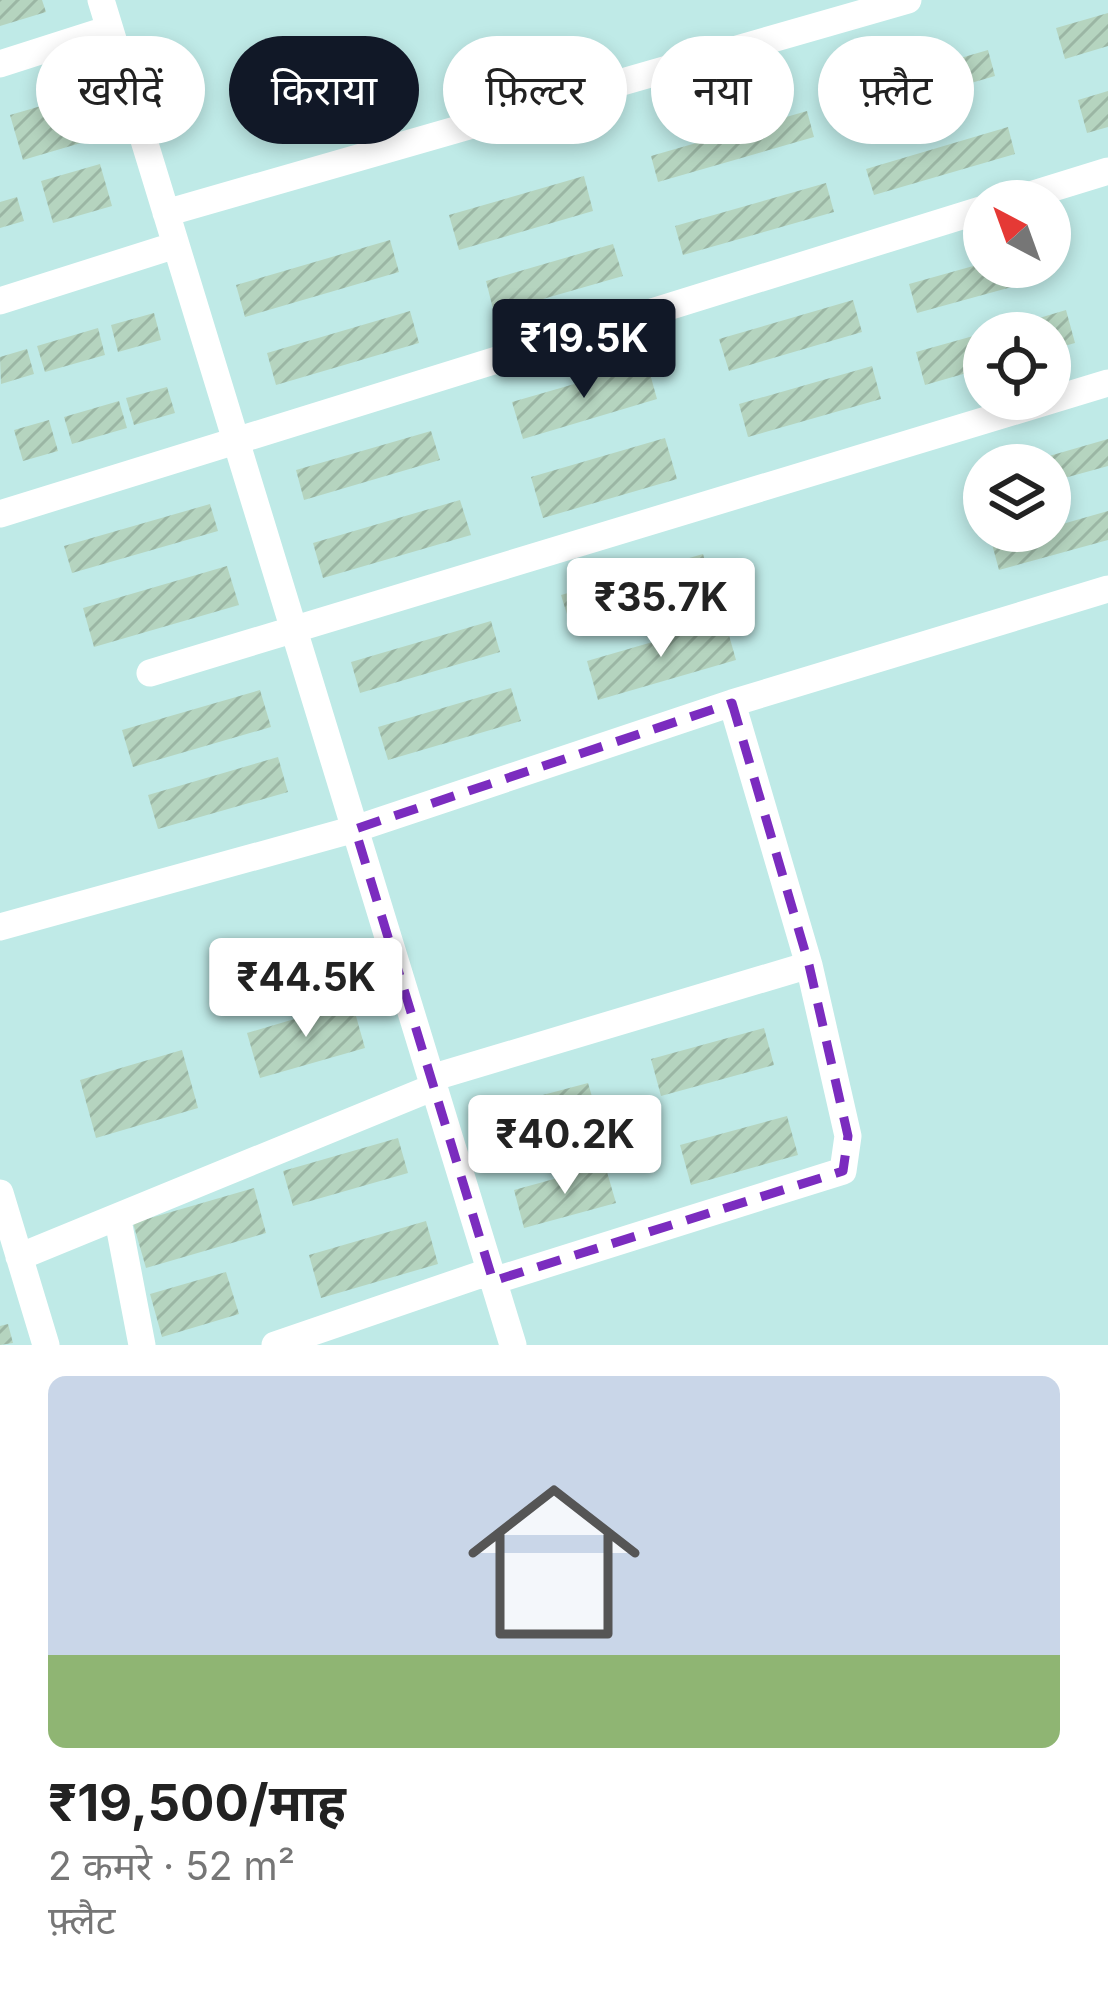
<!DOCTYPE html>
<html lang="hi">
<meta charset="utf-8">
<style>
body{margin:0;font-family:Inter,"Noto Sans Devanagari",sans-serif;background:#f2f2f2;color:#222;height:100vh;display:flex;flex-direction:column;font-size:45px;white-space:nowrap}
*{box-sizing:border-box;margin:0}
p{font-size:39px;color:#767676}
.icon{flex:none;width:66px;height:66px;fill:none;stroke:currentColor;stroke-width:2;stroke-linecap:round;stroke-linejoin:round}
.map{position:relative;height:1345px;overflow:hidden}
.sheet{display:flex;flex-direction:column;background:#fff;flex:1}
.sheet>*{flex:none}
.top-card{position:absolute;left:36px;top:36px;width:1038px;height:108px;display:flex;gap:24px}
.needle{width:78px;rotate:319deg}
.buttons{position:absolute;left:963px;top:180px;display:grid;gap:24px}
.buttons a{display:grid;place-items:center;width:108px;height:108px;border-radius:50%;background:#fff;box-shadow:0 6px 18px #0003;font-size:60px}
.price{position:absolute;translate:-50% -102px;padding:0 27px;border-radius:12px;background:#fff;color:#222;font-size:39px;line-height:78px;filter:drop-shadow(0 3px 6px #0008)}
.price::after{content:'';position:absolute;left:50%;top:72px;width:36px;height:27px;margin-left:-18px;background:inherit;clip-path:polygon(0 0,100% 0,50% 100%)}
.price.current{background:#111827;color:#fff}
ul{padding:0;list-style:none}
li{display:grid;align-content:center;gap:24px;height:636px;padding:0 48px}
li span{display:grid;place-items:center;height:372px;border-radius:18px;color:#555}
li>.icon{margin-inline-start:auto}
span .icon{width:216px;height:216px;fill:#fffc;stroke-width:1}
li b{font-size:51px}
.pill{padding:0 42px;border-radius:54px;background:#fff;box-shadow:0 6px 18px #0003;font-size:42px;line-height:108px}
.pill.current{background:#111827;color:#fff}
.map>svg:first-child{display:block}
.building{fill:url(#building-hatch)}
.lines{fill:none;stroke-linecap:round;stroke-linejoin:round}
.street{stroke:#fff;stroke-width:27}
.marked{fill:none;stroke:#7b2cbf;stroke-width:9;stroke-dasharray:24 15;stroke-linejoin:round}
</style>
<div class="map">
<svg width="1108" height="1345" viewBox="0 0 1108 1345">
<defs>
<pattern id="building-hatch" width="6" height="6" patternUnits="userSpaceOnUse" patternTransform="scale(3)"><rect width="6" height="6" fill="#b5d4bf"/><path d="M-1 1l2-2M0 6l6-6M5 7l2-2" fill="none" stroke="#9bb6a4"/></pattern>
</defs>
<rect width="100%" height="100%" fill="#bfeae7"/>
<path class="building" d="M0,0H42L46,12L0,26Z
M1108,13V46L1065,59L1056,28Z
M988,50L995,76L844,120L837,94Z
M1108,91V127L1087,133L1078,100Z
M79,95L91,140L23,160L10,115Z
M807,111L814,137L658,182L651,156Z
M1008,127L1015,154L874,195L866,169Z
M100,164L112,206L53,223L41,181Z
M584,176L593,211L459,250L449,215Z
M826,183L834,212L683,255L675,226Z
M17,197L24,221L0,228V202Z
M390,240L399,272L245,317L236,285Z
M613,244L623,276L494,313L486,281Z
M984,263L1050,267L1052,276L917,313L909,284Z
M853,300L862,332L729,371L719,339Z
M1066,310L1075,343L1050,350V333H989Z
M410,311L419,343L276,385L267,353Z
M154,313L161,340L118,352L111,325Z
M98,328L105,355L45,372L37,346Z
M984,333V368L925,385L916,352Z
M27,349L34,374L1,384L0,357Z
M647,363L657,399L523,439L512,402Z
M872,366L881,399L748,437L739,404Z
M167,387L175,413L134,425L126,398Z
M119,401L127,428L72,444L64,417Z
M49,420L58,451L23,461L14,430Z
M431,431L440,460L304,500L296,470Z
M665,438L677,479L543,518L531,477Z
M1108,439V466L1050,482V465H1018Z
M984,473V500L976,502L969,477Z
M460,500L471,535L323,578L313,543Z
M210,504L218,531L72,573L64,546Z
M1108,511V540L999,570L992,544Z
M703,554L711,582L570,624L561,595Z
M227,566L239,605L94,647L83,608Z
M491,621L500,652L360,693L351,662Z
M725,621L736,660L598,700L587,661Z
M511,688L521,721L388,760L378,727Z
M260,690L271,727L133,767L122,730Z
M278,757L288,792L158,829L148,795Z
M352,1002L365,1048L260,1078L247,1033Z
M764,1028L774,1065L661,1096L651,1059Z
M182,1050L198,1108L96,1138L80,1080Z
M588,1083L598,1117L504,1144L494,1108Z
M787,1116L798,1155L691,1185L680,1145Z
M398,1138L408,1173L293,1206L283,1171Z
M605,1165L616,1203L524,1228L514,1190Z
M254,1188L266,1233L146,1268L133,1223Z
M426,1221L438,1264L321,1298L309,1255Z
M226,1272L239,1314L162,1337L150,1294Z
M8,1324L13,1343L0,1345V1326Z"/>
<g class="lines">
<path class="street" d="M101,0L513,1345
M0,64L109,29
M1011,201L1108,171
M166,213L908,0
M0,301L176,245
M0,514L984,209
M150,673L1108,383
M0,927L355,829L732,703L1108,589
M431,1078L809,965
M0,1193L46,1345
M118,1220L142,1345
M19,1257L434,1087
M493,1281L843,1171L848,1136L809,965L732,703
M275,1345L491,1271"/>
</g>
<path class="marked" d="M732,703L809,965L848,1136L843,1171L493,1281L355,829Z"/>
</svg>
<div class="buttons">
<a><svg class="needle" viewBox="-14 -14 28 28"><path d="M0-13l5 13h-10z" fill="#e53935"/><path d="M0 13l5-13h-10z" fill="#767676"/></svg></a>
<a><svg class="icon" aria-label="locate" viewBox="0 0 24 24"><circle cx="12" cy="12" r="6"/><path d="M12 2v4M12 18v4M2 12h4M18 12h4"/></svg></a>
<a><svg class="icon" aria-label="layers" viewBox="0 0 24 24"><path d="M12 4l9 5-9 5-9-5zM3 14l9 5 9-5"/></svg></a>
</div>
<b class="price current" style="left:584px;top:401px">₹19.5K</b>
<b class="price" style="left:661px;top:660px">₹35.7K</b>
<b class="price" style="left:306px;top:1040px">₹44.5K</b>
<b class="price" style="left:565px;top:1197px">₹40.2K</b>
<div class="top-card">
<a class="pill">खरीदें</a>
<a class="pill current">किराया</a>
<a class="pill">फ़िल्टर</a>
<a class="pill">नया</a>
<a class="pill">फ़्लैट</a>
</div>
</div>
<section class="sheet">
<ul>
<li><span style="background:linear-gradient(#c9d6e8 75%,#8fb573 0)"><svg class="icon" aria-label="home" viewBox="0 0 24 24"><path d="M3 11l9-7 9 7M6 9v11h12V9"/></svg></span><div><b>₹19,500/माह</b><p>2 कमरे · 52 m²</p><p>फ़्लैट</p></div></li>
</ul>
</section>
